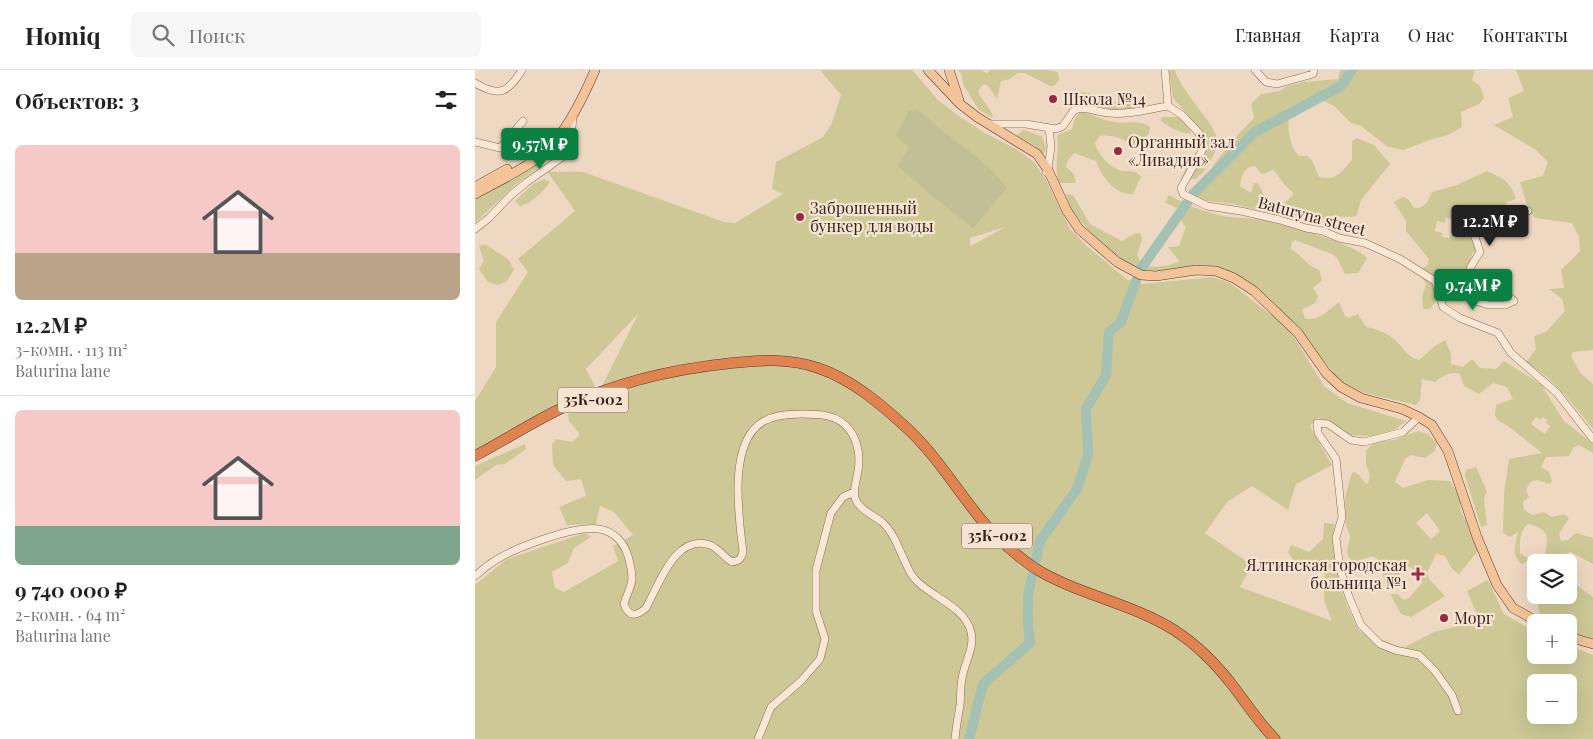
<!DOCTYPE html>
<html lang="ru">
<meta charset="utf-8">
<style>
body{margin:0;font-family:"Playfair Display",serif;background:#f6f6f6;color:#222;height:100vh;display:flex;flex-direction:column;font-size:19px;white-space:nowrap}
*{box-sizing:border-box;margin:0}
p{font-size:16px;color:#767676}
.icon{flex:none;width:28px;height:28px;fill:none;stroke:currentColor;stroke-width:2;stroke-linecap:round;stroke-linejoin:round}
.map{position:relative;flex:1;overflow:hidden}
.side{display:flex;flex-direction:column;background:#fff;width:475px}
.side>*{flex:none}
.controls{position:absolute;left:1052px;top:484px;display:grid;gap:10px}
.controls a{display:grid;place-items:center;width:50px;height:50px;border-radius:8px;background:#fff;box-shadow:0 5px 20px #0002;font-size:25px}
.price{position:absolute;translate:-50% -42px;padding:0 11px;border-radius:5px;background:#0b8043;color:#fff;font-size:16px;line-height:32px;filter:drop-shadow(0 1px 2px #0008)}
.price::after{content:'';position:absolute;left:50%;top:30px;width:15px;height:11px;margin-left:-8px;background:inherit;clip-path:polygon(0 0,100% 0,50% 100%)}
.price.current{background:#222;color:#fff}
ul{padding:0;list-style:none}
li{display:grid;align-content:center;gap:10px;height:265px;padding:0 15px}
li+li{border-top:1px solid #e0e0e0}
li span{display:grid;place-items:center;height:155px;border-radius:8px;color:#555}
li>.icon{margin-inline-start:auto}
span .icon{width:90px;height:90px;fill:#fffc;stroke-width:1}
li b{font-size:21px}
h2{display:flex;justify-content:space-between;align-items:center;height:60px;padding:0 15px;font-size:21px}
header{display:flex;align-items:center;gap:30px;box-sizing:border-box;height:70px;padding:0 25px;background:#fff;border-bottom:1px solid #e0e0e0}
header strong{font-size:24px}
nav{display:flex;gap:28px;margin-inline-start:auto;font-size:18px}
.search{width:350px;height:45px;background:#f6f6f6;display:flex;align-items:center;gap:12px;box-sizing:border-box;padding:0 18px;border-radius:8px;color:#767676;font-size:19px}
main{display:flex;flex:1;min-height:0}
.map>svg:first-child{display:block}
.green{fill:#cdc896;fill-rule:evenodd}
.cemetery{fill:#c2be95}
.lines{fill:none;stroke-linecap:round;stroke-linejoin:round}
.river{stroke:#a5c1b3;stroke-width:10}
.minor-casing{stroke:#896959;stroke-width:8}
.major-casing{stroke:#57382d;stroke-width:10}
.highway-casing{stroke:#57382d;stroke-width:11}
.minor{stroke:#f9e7d6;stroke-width:7}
.major{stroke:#f3c499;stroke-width:9}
.highway{stroke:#e08351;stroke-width:10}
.poi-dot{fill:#992840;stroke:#f6e4d2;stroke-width:2}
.labels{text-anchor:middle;stroke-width:4.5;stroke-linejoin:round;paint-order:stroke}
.shield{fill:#f6e4d2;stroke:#725e53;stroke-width:1}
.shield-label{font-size:15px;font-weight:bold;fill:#39251d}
.poi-label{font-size:16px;fill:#39251d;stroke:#f6e4d2;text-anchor:start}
.street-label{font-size:16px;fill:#39251d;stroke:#f6e4d2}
</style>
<header>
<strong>Homiq</strong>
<div class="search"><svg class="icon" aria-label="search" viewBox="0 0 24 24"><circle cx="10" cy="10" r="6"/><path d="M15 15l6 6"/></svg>Поиск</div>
<nav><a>Главная</a><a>Карта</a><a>О нас</a><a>Контакты</a></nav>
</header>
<main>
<section class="side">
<h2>Объектов: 3<svg class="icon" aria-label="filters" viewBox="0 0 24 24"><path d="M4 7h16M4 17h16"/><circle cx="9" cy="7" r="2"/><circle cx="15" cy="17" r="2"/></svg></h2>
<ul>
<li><span style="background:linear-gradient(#f6c9c9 70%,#b9a48a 0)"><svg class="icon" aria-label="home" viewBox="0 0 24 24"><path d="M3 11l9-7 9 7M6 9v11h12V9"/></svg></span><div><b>12.2M ₽</b><p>3-комн. · 113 m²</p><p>Baturina lane</p></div></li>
<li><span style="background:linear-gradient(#f6c9c9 75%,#7fa58c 0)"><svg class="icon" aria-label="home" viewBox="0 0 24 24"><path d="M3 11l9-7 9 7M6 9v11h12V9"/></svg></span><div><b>9 740 000 ₽</b><p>2-комн. · 64 m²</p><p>Baturina lane</p></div></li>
</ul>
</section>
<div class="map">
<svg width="1118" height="669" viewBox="0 0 1118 669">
<rect width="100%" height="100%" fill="#efd8c2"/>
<path class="green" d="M345,0H437L463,30L485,47L510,63L543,80L560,93L571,110L595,159L612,176L651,209L667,214L737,207L750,211L758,215L814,259L849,316L872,333L931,351L921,359L897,366L873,365L861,355L843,348L835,356L857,395L821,414L813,440L777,416L752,432L730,463L777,495L765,517L857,551L849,530L850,492L840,491L823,498L813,482L816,475L834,482L848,469L849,453L859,454C860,476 860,500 867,521C871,535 878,548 884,561L928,578L959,562L1005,551L992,521L1013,510L1029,544L1061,562V585H1094V576L1118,585V669H0V515L32,489L110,463L116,467L99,478L93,493L77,502L80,518L89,522L143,491L138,476L158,465L139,442L125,436L121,454L92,455L84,437L111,426L106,409L91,411L78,395L77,374L81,369L97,372L103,367L104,363L94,351L93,344L118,334L163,244L111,299L120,316L86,333L0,383V331L21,297V252L53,202L43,189L100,141L72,101C84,103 96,101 108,102L249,152L260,153L308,124L297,119L301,92L348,67L356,55L366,25ZM530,157L496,176H495V168ZM1061,612H1094V645H1061Z
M483,0H506L512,3L515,0H572L583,2L584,10L579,16H575L550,3H543L535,9L526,11L522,29L514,17L509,14L503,21C507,31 517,39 518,48L504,40L489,16L486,3Z
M694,0H700C701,10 726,42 734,52C738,58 741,66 744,73L732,98L721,109H706L716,88L729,87L733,76L728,63L698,28Z
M865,0H1000L997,10L1005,16L1009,28L1004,34L986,42L987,57L973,65L954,70L929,80L913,77L886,56L876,53L859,36L842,28L833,30L821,47L814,48C812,60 815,77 824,86H832L837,90L844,107C862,111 866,102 877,90V71L882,68L899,75L915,94L886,130L882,145L878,147L851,146L843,154L758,134L725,130L722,127C729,102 761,66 779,48L776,34L786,24L805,21L812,16L828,12L863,9ZM780,96L785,102L788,104L798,100C806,107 808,116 817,121L818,125L805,137C788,135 791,124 782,113H779L776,123L765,116C767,106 768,97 780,96Z
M1041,0H1118V280L1098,282L1096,286L1106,304L1118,314V359L1090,325L1071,306L1051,292L1061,279L1059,266L1071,262L1090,241L1087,229L1074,219L1089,218L1086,200L1105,181L1104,167L1097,153L1060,148L1053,139L1045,112L1068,106L1073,92L1061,80L1019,55L1038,47L1033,28L1049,21Z
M597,20L614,23L635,32H652L658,27L665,32L664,36C645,47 619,35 599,27Z
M607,40C617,45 629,51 640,52C654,54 663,49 675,57L674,63L662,78C650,70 639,64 625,66L620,73C623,85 635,98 648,101C656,102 661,99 666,107L658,124C640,125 626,106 621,91L599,83L593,91L591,97L599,104L601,113H584C578,94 585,84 582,65L597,59L600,48Z
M687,47H705L717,63C707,65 694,57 686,51Z
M548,60L567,66L571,78L568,85L560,76L541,66Z
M86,68L90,72L88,79L40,115L0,153V127Z
M1012,101C1028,109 1035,110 1041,129L1032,132L1026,146L1020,149L1009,146L996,151L997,161L1005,168L1007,175L997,184L993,201L1017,216L1021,224L1018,229H1004L981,218L968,221L961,215V231L955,239H948L947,227L951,214L942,200L952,196L954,189L931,161V151L919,132L928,127L933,129L939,138C950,139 953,131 957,122L982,115ZM971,148L979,149L978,154L987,156L985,166L976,164L974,168L967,167V163L960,161L962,151L970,153Z
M69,109L75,112C68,122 57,133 45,136L40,131L58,114Z
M590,124L598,125L615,154L647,171L660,163L666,164L667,169L662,185C664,187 664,191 666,193C674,200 696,196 704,191L693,177L704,176L711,157L706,151L709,142L690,132L694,125C709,134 727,141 744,145C758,149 774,147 789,150C810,155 880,173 892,188L883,203L870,204L862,188L857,184L820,170L817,172L816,179C827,185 832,196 844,200L847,210L838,218L843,226L840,233L827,240L830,248C842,253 855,239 864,232L870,246L874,248L883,244L891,257C901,259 911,262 920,270C928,277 933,288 944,290L960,276L970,270L976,284V294L988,297L997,289L1005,298L1021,299L1029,291L1066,314L1088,350L1118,374V383L1104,375L1098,378L1094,386L1071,387L1066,397L1074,402L1077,411L1075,414L1062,410L1055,412L1051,420L1054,427L1048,432L1049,440L1057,445L1069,442L1077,447L1089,444L1094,448L1084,464L1086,471L1093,470L1101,463L1118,468V494L1096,482L1092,483L1084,492H1080L1070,483C1074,464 1073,459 1053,454C1044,461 1045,472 1045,483L1056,490L1047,494C1036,486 1040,474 1043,462L1035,467L1028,463L1029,424L1034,389L1067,383L1033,356L1024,351L1020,346L1021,335L1038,329L1032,317L1018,313L1004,324L989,316L985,304C975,301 968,306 960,312L947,309L945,330L941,335L889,323L864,310L819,253L808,244L795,228L772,211L755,201L730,195L677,204L659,201L618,166L596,139ZM1061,347L1066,350L1068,347L1072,350L1071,353L1075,356L1070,364L1056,354Z
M10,174L34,190L39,200L32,211L23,215L13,212L4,199L9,191L4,176Z
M943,361L953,364L962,373L960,381L950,388L936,385L930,389L920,412L928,418L953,410L975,411L984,426L986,442L993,454L1003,481L984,504L977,499L970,486L961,484L952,503L954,509L970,526L936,547L926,544L915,524H922L929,530L934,528L947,513V505L933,496L912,517L902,488L896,486L876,494L872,482L875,467L871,455L870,427L876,405L878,402L883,404L891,414L893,413L895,405L891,395V381L899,372L919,370ZM952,443L965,461L956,469L941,453Z
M50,374L51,379L30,394L21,395L0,410V396Z
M1001,397L1012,421L1009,428L1012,455L1006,457L990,406L991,400Z
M1094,513L1100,514L1118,527V570L1107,568L1094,562V552C1071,552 1060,551 1064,525H1094Z"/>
<path class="cemetery" d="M442,40C452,45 457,53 466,60C490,78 514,94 532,118L498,158L455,124L423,96L434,77L421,65L434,41Z"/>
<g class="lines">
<path class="river" d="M718,124L780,62L866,16L877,0
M665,200L712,133
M560,493L565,471L602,419L613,385L611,339L631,305L634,262L646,252L661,211
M494,669L508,614L555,573C552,551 551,528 557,506"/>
<defs>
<path id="minor" d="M690,0L693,36
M780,0L791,12L802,14L838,4L839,0
M0,13C25,28 33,22 47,0
M514,54H551L581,59L588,56L599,40C611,36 621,42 634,43C653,45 674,39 693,36L707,45L724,63L728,79L706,118L708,124L732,136L766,141L805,150L831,158L848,161L864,168L890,173L925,189L960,211L998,230L1013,235H1030L1039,231L1028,221L997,206L995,198L1005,182L997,158L1003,149L1019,142L1036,147L1042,146L1053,141
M0,72L25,78L48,51
M571,102L573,100L576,76L574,58
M0,159L14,148L36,125L52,112L89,86L96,67L98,47
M960,211L968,237L985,248L1023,263L1036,283L1082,323L1118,369
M944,347L928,362L889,372L876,370L853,354L842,353L843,363L861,389L867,447L861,468L865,499L874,527L886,555L905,574L920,580L944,585L960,601L977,625L983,641
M0,506C5,502 10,497 15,494C35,479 99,455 124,459C138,461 149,472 153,486C155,493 157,501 157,509C156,518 151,526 149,534C154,548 162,546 171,538C184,515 200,463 235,475C243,478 249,487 257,492C264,491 266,489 268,482C264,448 252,371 289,351C300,345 314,344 326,344C344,344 362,344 374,359C384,372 386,390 382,406C381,413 378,420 380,428C384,440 399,445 408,453C421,465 426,486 435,502C447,525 489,533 496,562C500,578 489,593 487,609C485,618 486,627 485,635C483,647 481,658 480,669
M283,669L296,637L326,611L345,589L350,569L341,541V500L356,443L368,427L379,422"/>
<path id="major" d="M453,0L485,34L502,47L562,84L573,100L592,141L604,159L642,192L666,205L681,206L721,200L741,201L759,208L779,221L823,263L851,303L866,317L886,328L927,339L944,347L957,355L973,381L1002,467L1022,515L1038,538L1063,552
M474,0L484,30
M0,117L32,99
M0,124C22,112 62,93 78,74C96,52 109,26 120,0
M1094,567L1118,574"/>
<path id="highway" d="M0,386C28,371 56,353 85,339C138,313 198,299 257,293C286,290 314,288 343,298C377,309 408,336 434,360C472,396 495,445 534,478C543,486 552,493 561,499C604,525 656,533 699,560C721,574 742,595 758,616C772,634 784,653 800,669"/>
</defs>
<use href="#minor" class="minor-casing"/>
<use href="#major" class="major-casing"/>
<use href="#highway" class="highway-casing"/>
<use href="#minor" class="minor"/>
<use href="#major" class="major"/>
<use href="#highway" class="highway"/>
</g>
<g class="poi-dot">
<circle cx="578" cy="29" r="5"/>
<circle cx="643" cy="81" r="5"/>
<circle cx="325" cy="147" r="5"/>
<path d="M940.5 496.5h5v5h5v5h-5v5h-5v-5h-5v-5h5z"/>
<circle cx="969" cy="548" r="5"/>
</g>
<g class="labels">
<g class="shield">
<rect x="83" y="317.5" width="70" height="25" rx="4"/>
<rect x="487" y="453.5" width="70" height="25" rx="4"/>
</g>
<g class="shield-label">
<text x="118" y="335">35К-002</text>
<text x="522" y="471">35К-002</text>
</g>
<g class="poi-label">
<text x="588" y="35">Школа №14</text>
<text x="653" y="78">Органный зал<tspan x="653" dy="18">«Ливадия»</tspan></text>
<text x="335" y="144">Заброшенный<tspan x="335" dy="18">бункер для воды</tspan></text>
<text x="932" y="501" text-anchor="end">Ялтинская городская<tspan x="932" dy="18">больница №1</tspan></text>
<text x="979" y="554">Морг</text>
</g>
<g class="street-label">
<text transform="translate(837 146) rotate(15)" y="6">Baturyna street</text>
</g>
</g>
</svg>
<div class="controls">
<a><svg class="icon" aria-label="layers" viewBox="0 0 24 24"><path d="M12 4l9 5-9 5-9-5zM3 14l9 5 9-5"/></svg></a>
<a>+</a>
<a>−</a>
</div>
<b class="price" style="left:65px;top:100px">9.57M ₽</b>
<b class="price current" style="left:1015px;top:177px">12.2M ₽</b>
<b class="price" style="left:998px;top:241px">9.74M ₽</b>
</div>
</main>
